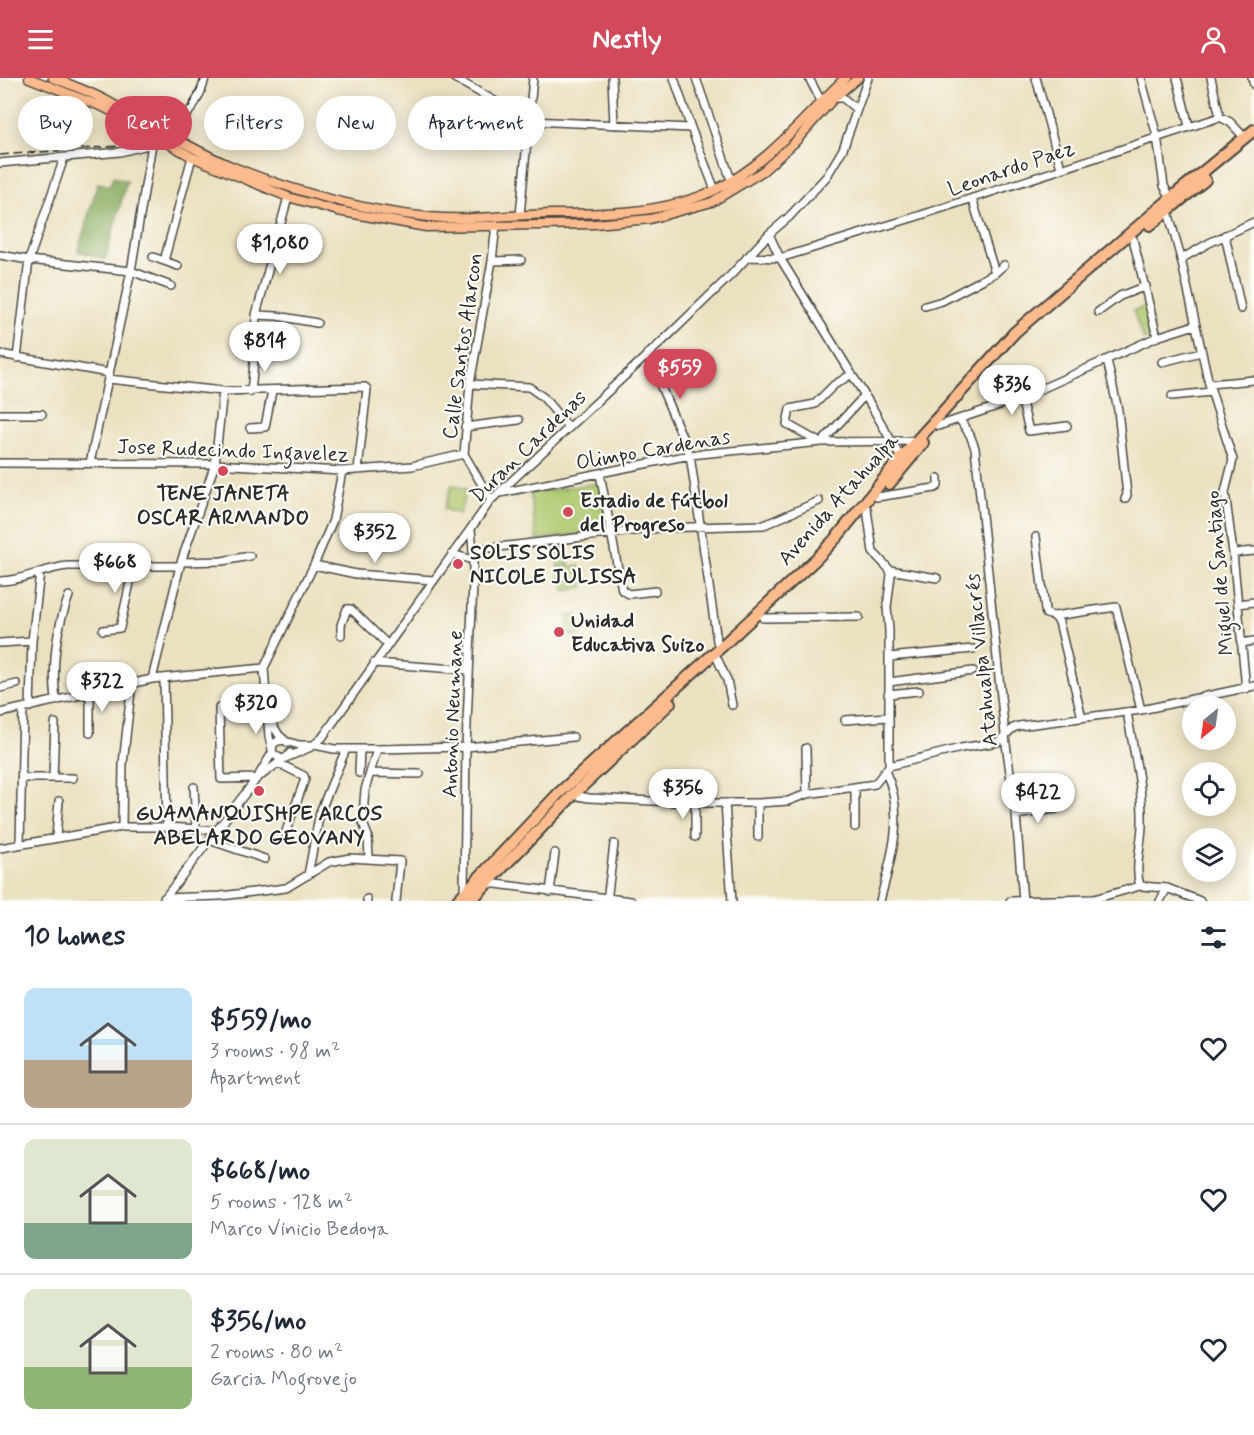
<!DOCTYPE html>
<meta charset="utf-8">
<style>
body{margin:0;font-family:Mynerve,sans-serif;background:#f6f6f7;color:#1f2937;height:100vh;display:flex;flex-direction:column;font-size:22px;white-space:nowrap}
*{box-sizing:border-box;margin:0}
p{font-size:20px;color:#747a83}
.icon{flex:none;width:33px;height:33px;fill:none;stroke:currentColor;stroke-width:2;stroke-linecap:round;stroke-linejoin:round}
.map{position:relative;height:823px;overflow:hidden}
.details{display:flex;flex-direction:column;background:#fff;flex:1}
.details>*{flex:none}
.top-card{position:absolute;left:18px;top:18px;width:600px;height:54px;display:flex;gap:12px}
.needle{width:39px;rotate:209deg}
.buttons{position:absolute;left:1182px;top:618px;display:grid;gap:12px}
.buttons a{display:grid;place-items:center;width:54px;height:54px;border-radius:50%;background:#fff;box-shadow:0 3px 15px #0003;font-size:30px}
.price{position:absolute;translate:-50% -51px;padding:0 14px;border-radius:21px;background:#fff;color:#222;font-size:20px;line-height:39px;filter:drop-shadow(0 2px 3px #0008)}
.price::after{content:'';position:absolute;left:50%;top:36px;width:18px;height:14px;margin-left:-9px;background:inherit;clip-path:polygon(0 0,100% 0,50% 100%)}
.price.selected{background:#d1495b;color:#fff}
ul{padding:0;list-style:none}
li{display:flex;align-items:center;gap:18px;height:150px;padding:0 24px}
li+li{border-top:2px solid #e0e1e3}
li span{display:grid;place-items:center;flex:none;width:168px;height:120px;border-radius:12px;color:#555}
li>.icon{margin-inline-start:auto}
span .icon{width:72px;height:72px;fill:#fffc;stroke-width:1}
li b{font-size:26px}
h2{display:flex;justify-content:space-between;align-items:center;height:72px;padding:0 24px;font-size:26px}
.tag{padding:0 21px;border-radius:27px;background:#fff;box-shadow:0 3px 15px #0003;font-size:21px;line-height:54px}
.tag.selected{background:#d1495b;color:#fff}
header{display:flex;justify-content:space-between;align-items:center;height:78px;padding:0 24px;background:#d1495b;color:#fff;font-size:27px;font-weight:800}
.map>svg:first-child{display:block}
.green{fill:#afc96f;stroke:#6d7a4d;stroke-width:1.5}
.forest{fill:#8bad62;stroke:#5b6c46;stroke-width:1.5}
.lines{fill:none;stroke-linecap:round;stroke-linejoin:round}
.minor-casing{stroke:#484641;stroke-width:10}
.major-casing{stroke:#484641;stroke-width:11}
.highway-casing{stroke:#484641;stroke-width:14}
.minor{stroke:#fff;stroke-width:7}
.major{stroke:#fbbb8d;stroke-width:8}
.highway{stroke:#fbbb8d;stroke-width:10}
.rail{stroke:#2b2b2b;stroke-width:1.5;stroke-dasharray:9 4.5;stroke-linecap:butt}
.poi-dot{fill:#d1495b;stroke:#fdfcf7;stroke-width:2}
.labels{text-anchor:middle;stroke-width:4.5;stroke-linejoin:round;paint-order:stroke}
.street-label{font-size:21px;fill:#2b2b2b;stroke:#fdfcf7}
.poi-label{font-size:21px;font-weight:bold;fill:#2b2b2b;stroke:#fdfcf7;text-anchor:start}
</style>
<header><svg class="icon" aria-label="menu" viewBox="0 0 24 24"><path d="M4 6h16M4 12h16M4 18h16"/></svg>Nestly<svg class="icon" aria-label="person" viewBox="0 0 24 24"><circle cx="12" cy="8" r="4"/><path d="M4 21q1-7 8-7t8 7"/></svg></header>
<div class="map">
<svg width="1254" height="823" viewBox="0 0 1254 823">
<rect width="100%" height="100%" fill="#fdfcf7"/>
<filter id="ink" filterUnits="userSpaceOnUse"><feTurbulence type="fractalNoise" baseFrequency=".0167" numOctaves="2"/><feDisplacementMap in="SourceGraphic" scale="12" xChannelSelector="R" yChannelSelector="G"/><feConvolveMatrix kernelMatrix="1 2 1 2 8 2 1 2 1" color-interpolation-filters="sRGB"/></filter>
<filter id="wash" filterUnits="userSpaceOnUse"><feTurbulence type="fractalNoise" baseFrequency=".008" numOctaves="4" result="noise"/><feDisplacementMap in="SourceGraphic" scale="24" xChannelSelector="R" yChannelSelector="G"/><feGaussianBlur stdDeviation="1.35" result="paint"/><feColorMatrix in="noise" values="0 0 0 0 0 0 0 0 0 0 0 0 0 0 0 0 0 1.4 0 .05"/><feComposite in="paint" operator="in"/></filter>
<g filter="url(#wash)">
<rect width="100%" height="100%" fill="#ebe1c0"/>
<path class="green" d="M1149,227L1154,256L1144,262L1133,233Z
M600,405L607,452L537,462L530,415Z
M452,407L467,412L459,436L444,431Z
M565,466L569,487L558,489L553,468Z
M579,487L584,509L564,513L559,491Z
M578,537L580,557L568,558L567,538Z"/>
<path class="forest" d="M113,99L127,103L105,181L78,173L98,105L110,108Z"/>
</g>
<g filter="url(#ink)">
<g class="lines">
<defs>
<path id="minor" d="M454,0L530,43L691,50
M612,0L614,47
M674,0L691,50L715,112
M696,0L731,102
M809,0L821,23
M1036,0L1061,90
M1141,0L1157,58L1164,108L1171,120
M1177,0L1189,48
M1211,0L1220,39
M1252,0L1254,7
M834,20H843L856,31
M165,58C184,43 200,24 205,0
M0,85L120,74L156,65
M1168,133L1181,181L1209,306L1233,382L1225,414L1233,475L1246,611
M520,137L533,0
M769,156L780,180L872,329L901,380
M1225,157L1241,231
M1133,161L1157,259
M0,177L29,182L131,193L171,208
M153,179L164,183
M747,179L780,180L915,139L1220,39L1230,44L1245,60
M1181,181L1209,165L1254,144
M492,183L521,182
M178,188L164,183L192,79
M995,195L1004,187
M925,228L942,223L995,195L972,120
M1098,234L1120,218L1146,208
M256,237L277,238L317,245
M0,276L109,295
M647,276L690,377L717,563L720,570
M17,280L29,182L64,80
M1107,282L1118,332L1127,417L1125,421
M1162,284L1201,274
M108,301L223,313L365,309L367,311L358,392
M470,306L529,309L543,319L569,350
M1209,306L1254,302
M251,314L255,274L256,237L288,119
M1172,318L1211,314
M1021,320L1029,353L1067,348
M0,336H42
M960,342L970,357L975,370L1006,666L1016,737L1023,823
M938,348L1021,320L1157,259L1195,247
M465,349L519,342
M250,350L265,349L272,313
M819,364L787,346L790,331L815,326L834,307L852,296
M822,364L916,363
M0,385L215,386L342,393L412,388L464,376
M90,385L131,193L152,66
M600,396L622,512L629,516L655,513
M500,415L690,377L822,364L865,317
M877,419L935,410L938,408V400
M491,422L464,376L470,306L492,183L496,147
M863,426L867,431L873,474L890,492L891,497L887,529L889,552V688
M1036,459L1045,532L1046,536L1054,538L1059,544L1082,640
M473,472L659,450L764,447L819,423
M1233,475L1254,473
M452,476L473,482
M181,484L222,483L250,478
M314,487L356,496L433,502
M890,492L937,500
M0,503C24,503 44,490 68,488H179
M1238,526L1254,524
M1054,538L1116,529L1141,632
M763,540L859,539
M103,552L120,550L134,487
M341,557V547L347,531H351L388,567
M0,565L32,563
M1241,565L1254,563
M889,579L973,571
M717,580L727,602L732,627
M374,585L469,592
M164,600L167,749
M152,601L181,484L215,386L223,313
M889,604L973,593
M0,610L17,606
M888,616L919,613
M56,623C52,588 56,551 69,518
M30,629L32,563L40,494
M219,630L221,701L257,700
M1127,634C1133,671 1143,709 1142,746C1142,766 1134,788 1140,808
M0,635L152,601L264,590
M269,641L279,657L288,665
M845,642L888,639
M90,655V614
M284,662L278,663L273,666L272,675L281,681L286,680L290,675
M285,663L299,667H315L334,671H377L466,669L573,659
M806,670L807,716
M272,672L269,659L264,590L314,487L333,442L342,393
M288,679L311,669L322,660L491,422L669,257L731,197L769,156L789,139L827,98L843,71L868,0
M278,685L304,698L305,701L285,756
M359,695L360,671
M370,695L420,696
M262,697L282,682
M22,700H53L55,645
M53,700H73
M1012,705L1056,702
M194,709L196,750
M855,709V749
M573,717L589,720L695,725H758L788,723L807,716L875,706L889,688L961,670L998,664L1013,650L1019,648L1141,632L1254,608
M695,725V759
M725,725L732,823
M758,725V759
M1016,737L1056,731
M122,749L123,686L132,604
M56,759L59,723
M209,762L265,781
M20,766L23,630
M0,770L122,749H167L216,752
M369,780L368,758L363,745L364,724L365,712L377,671
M308,797L320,734L346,671
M488,805L631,823
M550,814L555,775
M464,817L466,669L473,505V472L471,451
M164,820L221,818L286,810L329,784L350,780L400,783L396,823
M164,821L257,700L272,675
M367,821V823
M607,823L614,766
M880,823C891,780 906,737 886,695
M1010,823L1094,821L1140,808L1167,810L1200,823
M1160,823L1167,810"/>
<path id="major" d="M29,0L105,30L192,79L288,119L338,133L426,149L595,146L650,141L712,124L763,93L794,65L834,20L858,0
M53,0C72,7 93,15 111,25C151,46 189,70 231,88C295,114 360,132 428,139C468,143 510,137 551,136C606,136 663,136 715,112C768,86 803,40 845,0"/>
<path id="highway" d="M1150,147L1205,102
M889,406L923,365
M457,823L558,716L720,570L817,480L837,459L901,380L1015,254L1171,120L1254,52
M470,823L573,717L670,625"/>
</defs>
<use href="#minor" class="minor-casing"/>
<use href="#major" class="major-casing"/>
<use href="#highway" class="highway-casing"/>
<use href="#minor" class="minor"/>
<use href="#major" class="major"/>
<use href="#highway" class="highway"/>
<path class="rail" d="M0,77L132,67L157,60L174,45L190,27L202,0"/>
</g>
</g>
<g class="poi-dot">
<circle cx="223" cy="393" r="6"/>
<circle cx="568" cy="434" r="6"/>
<circle cx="458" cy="486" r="6"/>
<circle cx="559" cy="554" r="6"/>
<circle cx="259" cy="713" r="6"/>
</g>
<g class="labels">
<g class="street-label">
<text transform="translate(1011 90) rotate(-19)" y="7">Leonardo Paez</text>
<text transform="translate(462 268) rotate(-82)" y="7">Calle Santos Alarcon</text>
<text transform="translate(528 368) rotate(-44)" y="7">Duran Cardenas</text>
<text transform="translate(653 371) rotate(-10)" y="7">Olimpo Cardenas</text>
<text transform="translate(233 372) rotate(2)" y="7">Jose Rudecindo Ingavelez</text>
<text transform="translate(838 421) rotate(-48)" y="7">Avenida Atahualpa</text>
<text transform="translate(1219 495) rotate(-95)" y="7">Miguel de Santiago</text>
<text transform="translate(981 582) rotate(-96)" y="7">Atahualpa Villacrés</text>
<text transform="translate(452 636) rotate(-88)" y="7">Antonio Neumane</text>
</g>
<g class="poi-label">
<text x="223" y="422" text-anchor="middle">TENE JANETA<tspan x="223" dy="24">OSCAR ARMANDO</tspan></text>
<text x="580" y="429">Estadio de fútbol<tspan x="580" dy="24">del Progreso</tspan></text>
<text x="470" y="481">SOLIS SOLIS<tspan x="470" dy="24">NICOLE JULISSA</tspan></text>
<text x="571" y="549">Unidad<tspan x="571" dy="24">Educativa Suizo</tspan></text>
<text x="259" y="742" text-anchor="middle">GUAMANQUISHPE ARCOS<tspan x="259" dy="24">ABELARDO GEOVANY</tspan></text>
</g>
</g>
</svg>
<div class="buttons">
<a><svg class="needle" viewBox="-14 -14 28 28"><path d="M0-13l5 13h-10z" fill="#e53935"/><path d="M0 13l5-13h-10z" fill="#747a83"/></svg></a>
<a><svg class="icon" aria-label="locate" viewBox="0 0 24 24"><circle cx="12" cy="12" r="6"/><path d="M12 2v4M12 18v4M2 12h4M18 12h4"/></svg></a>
<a><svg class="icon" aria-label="layers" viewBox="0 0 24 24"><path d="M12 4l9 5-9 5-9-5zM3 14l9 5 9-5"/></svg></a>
</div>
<b class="price" style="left:280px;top:197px">$1,080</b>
<b class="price" style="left:265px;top:295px">$814</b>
<b class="price selected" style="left:680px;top:322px">$559</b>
<b class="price" style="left:1012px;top:338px">$336</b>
<b class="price" style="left:375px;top:486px">$352</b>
<b class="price" style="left:115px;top:516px">$668</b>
<b class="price" style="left:102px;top:635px">$322</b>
<b class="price" style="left:256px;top:657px">$320</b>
<b class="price" style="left:683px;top:742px">$356</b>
<b class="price" style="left:1038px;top:746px">$422</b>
<div class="top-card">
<a class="tag">Buy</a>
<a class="tag selected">Rent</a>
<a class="tag">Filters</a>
<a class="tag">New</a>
<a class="tag">Apartment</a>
</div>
</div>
<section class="details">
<h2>10 homes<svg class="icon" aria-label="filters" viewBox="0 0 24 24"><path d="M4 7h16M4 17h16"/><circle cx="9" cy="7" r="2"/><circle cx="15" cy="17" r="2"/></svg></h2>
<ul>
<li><span style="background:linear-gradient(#bfe0f5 60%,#b9a48a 0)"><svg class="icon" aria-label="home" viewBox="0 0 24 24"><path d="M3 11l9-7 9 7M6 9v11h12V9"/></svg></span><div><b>$559/mo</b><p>3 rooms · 98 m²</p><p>Apartment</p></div><svg class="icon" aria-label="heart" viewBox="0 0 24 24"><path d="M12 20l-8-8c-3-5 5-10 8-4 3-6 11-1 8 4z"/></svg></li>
<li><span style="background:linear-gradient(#dfe7d0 70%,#7fa58c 0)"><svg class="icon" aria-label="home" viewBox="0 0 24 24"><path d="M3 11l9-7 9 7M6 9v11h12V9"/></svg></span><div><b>$668/mo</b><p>5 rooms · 128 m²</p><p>Marco Vinicio Bedoya</p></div><svg class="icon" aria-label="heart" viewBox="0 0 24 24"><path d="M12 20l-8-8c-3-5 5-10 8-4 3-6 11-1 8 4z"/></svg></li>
<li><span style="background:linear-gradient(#dfe7d0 65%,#8fb573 0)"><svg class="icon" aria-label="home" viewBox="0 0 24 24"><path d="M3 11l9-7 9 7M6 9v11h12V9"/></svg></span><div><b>$356/mo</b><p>2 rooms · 80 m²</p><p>Garcia Mogrovejo</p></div><svg class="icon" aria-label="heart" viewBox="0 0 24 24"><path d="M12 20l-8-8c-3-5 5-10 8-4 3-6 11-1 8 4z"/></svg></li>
</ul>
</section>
